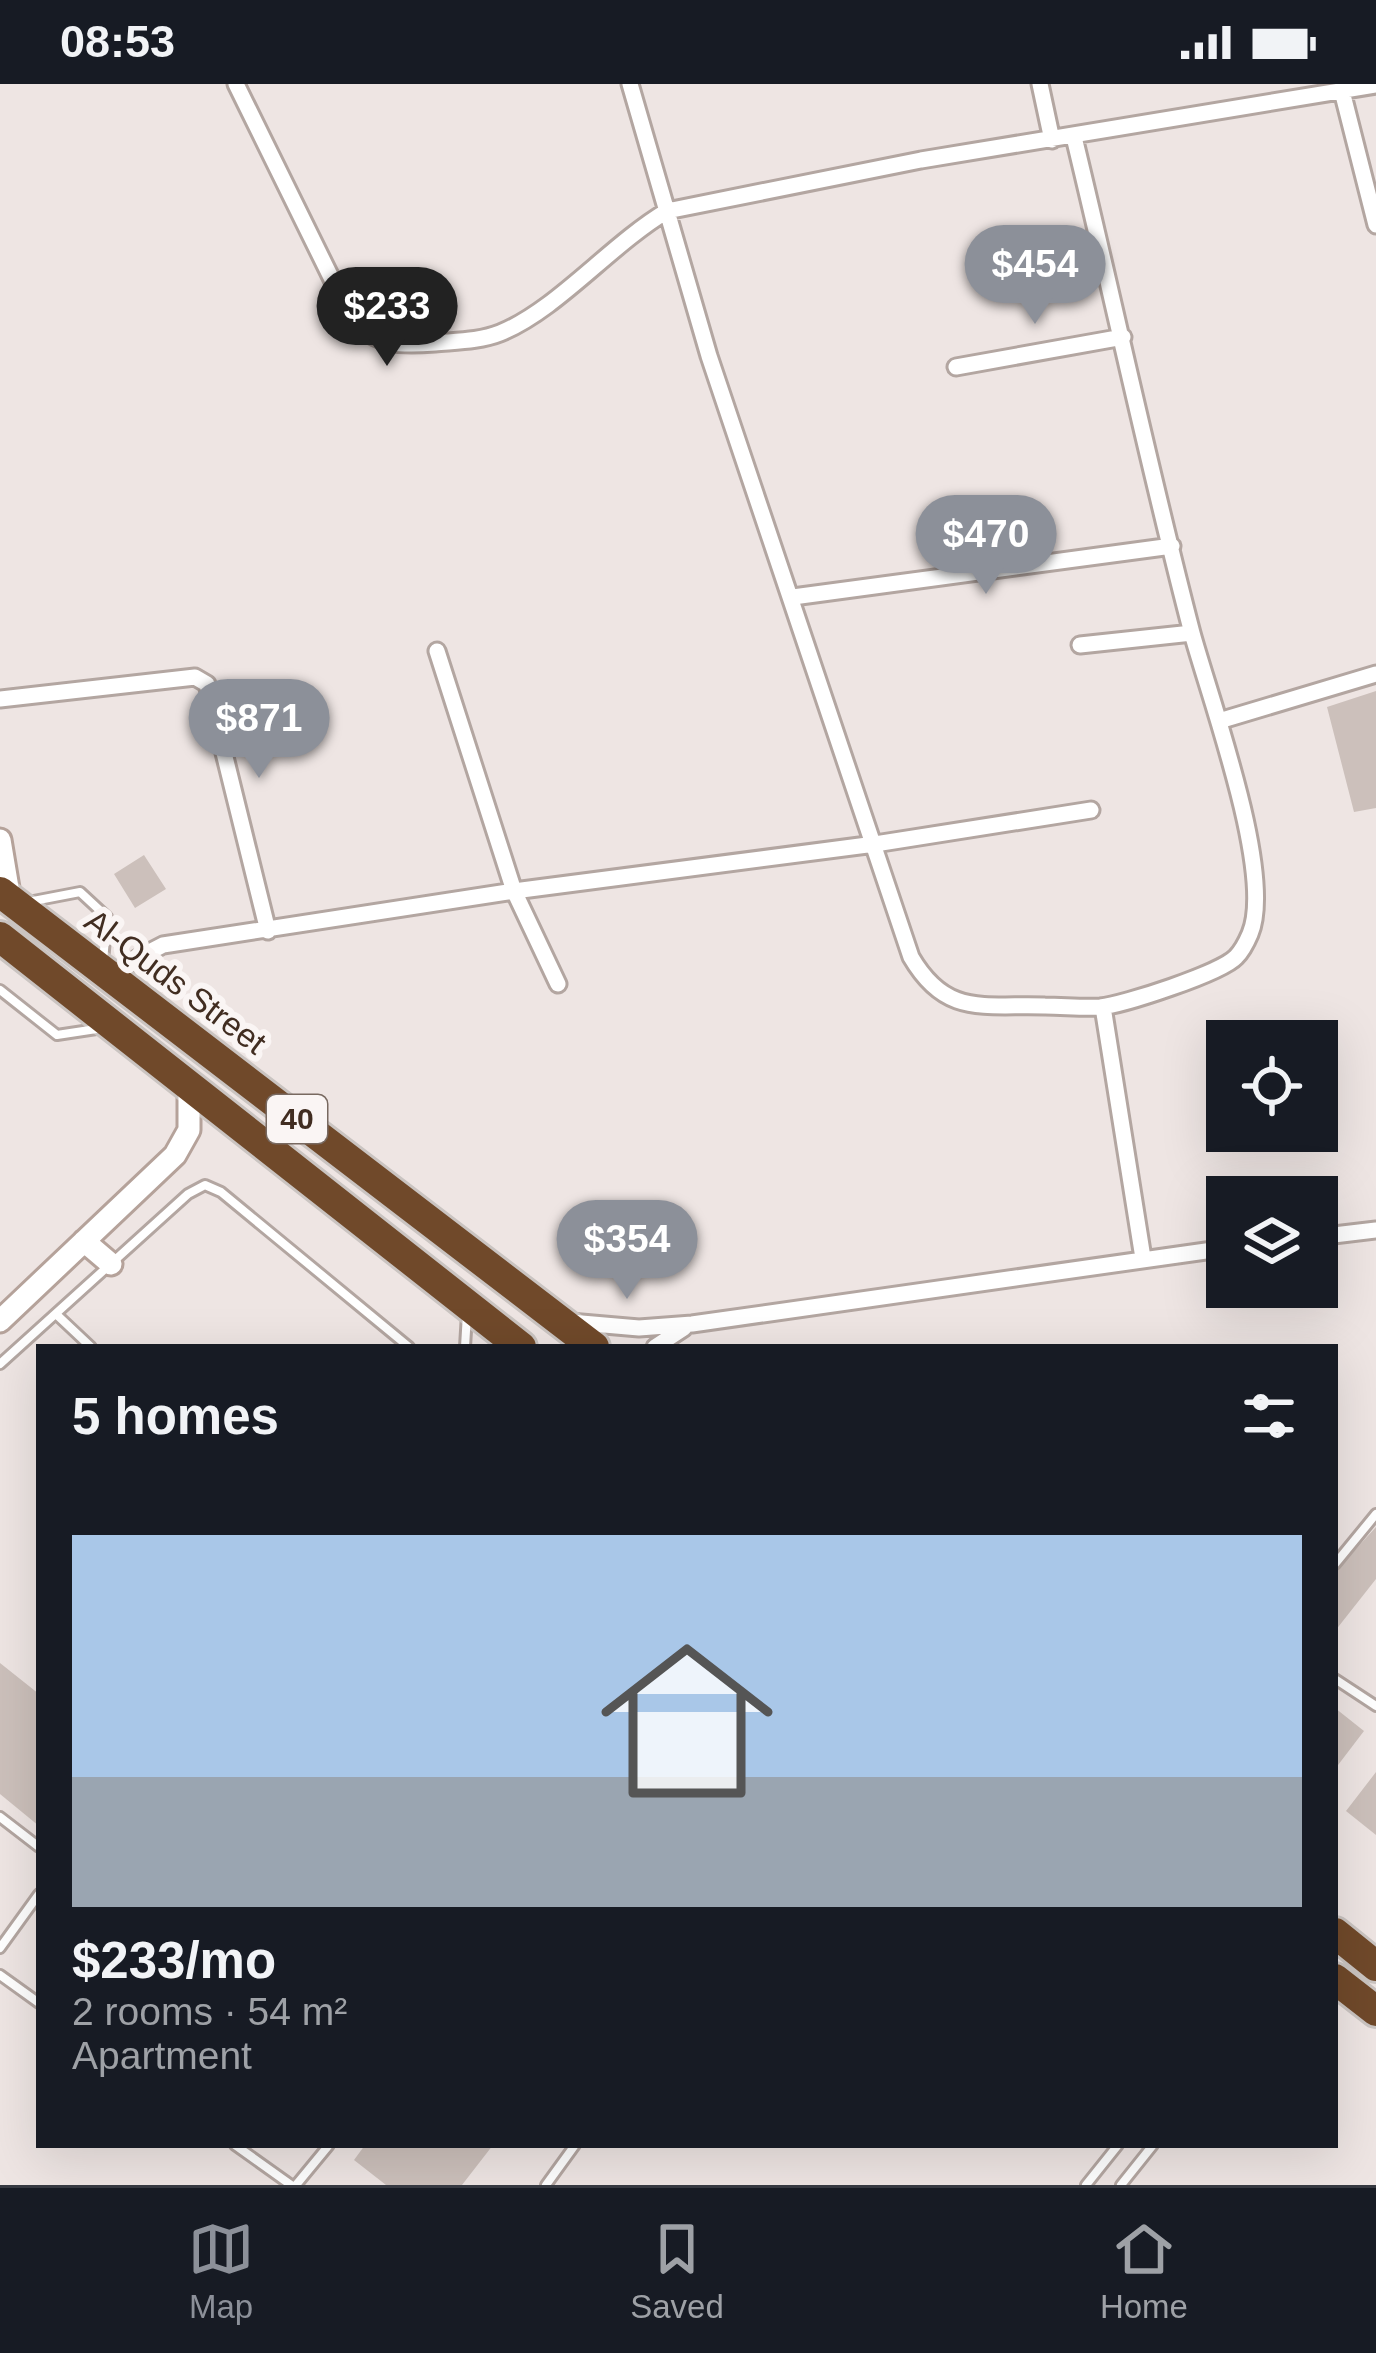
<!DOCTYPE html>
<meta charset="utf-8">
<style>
body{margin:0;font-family:Arial,sans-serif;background:#20242c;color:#f1f3f6;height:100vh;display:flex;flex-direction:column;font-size:45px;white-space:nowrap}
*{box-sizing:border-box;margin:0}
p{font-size:39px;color:#9ea1a6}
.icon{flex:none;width:66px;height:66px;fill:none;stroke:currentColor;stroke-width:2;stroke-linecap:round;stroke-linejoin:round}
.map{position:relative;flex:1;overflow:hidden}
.drawer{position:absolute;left:36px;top:1260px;width:1302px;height:804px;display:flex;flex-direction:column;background:#171b24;border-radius:0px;box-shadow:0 12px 48px #0002}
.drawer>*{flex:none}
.buttons{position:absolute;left:1206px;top:936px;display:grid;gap:24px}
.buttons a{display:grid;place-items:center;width:132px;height:132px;border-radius:0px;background:#171b24;box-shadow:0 12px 48px #0002;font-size:60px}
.price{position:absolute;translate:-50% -102px;padding:0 27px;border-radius:42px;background:#8c9099;color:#fff;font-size:39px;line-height:78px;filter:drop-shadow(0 3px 6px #0008)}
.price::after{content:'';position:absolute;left:50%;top:72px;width:36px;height:27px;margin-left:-18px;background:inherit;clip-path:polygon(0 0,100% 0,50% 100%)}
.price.on{background:#222;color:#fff}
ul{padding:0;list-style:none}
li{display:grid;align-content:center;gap:24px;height:636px;padding:0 36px}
li span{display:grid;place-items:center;height:372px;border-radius:0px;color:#555}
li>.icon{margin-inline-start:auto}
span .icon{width:216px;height:216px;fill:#fffc;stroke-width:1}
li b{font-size:51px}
h2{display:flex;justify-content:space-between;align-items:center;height:144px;padding:0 36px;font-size:51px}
.status{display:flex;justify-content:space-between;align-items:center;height:84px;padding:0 60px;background:#171b24;direction:ltr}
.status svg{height:33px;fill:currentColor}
.dock{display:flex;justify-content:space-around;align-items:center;height:168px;border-top:3px solid #363941;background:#171b24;font-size:33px;color:#9ea1a6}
.dock a{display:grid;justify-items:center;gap:6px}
.dock .on{color:#8c9099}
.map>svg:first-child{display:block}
.building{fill:#ccc0bb}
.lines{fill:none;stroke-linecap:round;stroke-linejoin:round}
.lane-casing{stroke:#b3a6a1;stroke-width:14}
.street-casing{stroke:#b3a6a1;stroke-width:21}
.secondary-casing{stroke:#b5a29a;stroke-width:27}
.highway-casing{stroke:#cac4c1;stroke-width:36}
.lane{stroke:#fff;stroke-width:8}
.street{stroke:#fff;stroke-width:15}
.secondary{stroke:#fff;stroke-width:21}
.highway{stroke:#70492a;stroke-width:30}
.labels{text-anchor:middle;stroke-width:12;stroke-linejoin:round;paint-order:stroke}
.shield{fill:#faf5f4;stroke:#786960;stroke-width:3}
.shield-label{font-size:30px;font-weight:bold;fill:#412d21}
.street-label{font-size:33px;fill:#412d21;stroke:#faf5f4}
</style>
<div class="status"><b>08:53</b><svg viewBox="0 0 49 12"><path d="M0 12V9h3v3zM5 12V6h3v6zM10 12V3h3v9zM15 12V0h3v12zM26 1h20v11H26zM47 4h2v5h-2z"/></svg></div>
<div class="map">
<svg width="1376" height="2101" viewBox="0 0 1376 2101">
<rect width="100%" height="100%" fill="#eee5e3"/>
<path class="building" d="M1376,607V724L1354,728L1327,623Z
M144,771L166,805L135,824L114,790Z
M1376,1443V1495L1335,1547V1488Z
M0,1579L39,1610V1742L0,1710Z
M1335,1624L1364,1647L1335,1685Z
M1376,1688V1751L1346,1727Z
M365,2061H493L462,2101H386L354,2076Z"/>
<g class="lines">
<defs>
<path id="lane" d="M28,818L80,808L107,833L103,877
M0,906L57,951L103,944
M57,1231L91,1263
M465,1263L467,1230
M0,1280L188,1110L205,1101L221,1108L409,1263
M1335,1480L1376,1430
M1335,1595L1376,1622
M0,1733L39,1763
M0,1864L39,1810
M0,1891L39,1919
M235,2061L291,2101
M296,2101L329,2061
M546,2101L575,2061
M1086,2101L1118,2061
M1121,2101L1153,2061"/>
<path id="street" d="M236,0L351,234C375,262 400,262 435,259C457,257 480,257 500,249C557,226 610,161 667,127L921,76L1376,1
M630,0L709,272L911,873C946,933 983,920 1045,922C1063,922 1082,924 1100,923C1123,921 1221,889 1236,873C1241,868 1247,857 1250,850C1275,791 1210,615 1192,549C1149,385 1114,218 1074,53
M1040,0L1052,56
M1342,7L1376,141
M956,283L1123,253
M793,513L1172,462
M1080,561L1192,549
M437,567L514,807L558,900
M0,615L195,593L207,600L268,847
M1219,637L1376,590
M113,893L138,874L163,861L514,807L875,760L1091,726
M1103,923L1143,1174
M1317,1153L1376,1146
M570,1238L639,1244L692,1240L1227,1164
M655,1263L684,1244"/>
<path id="secondary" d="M0,756L10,816
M84,1157L111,1180
M0,1237L175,1071L189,1046V998"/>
<path id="highway" d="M0,808L594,1263
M0,853L521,1263
M1335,1849L1376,1882
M1335,1895L1376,1927"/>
</defs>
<use href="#lane" class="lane-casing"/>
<use href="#street" class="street-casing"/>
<use href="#secondary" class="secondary-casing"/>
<use href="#highway" class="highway-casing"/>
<use href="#lane" class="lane"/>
<use href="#street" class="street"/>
<use href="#secondary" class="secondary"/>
<use href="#highway" class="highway"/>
</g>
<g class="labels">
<rect class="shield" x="267" y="1011" width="60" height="48" rx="9"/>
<g class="shield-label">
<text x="297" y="1045">40</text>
</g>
<g class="street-label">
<text transform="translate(176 897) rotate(37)" y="12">Al-Quds Street</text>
</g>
</g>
</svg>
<div class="buttons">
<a><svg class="icon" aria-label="locate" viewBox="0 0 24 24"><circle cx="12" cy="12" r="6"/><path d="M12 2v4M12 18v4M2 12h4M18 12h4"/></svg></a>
<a><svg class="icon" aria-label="layers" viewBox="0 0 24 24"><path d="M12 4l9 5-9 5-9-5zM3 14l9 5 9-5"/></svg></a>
</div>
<b class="price" style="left:1035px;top:243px">$454</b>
<b class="price on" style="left:387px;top:285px">$233</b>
<b class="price" style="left:986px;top:513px">$470</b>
<b class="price" style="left:259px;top:697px">$871</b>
<b class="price" style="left:627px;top:1218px">$354</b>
<section class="drawer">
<h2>5 homes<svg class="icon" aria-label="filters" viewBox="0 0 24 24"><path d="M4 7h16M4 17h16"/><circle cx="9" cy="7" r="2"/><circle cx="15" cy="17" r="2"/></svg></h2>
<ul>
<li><span style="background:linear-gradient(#a9c7e8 65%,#9aa5b1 0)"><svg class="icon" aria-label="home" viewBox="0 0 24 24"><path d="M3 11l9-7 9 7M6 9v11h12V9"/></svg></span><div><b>$233/mo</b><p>2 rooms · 54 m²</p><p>Apartment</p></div></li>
</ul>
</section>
</div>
<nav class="dock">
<a class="on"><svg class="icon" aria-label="map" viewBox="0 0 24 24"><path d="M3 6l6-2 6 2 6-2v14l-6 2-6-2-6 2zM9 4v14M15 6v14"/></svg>Map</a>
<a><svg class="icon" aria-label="saved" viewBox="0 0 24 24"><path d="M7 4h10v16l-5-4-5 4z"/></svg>Saved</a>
<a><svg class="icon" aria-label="home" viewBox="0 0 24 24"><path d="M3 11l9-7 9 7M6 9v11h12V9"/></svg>Home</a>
</nav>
